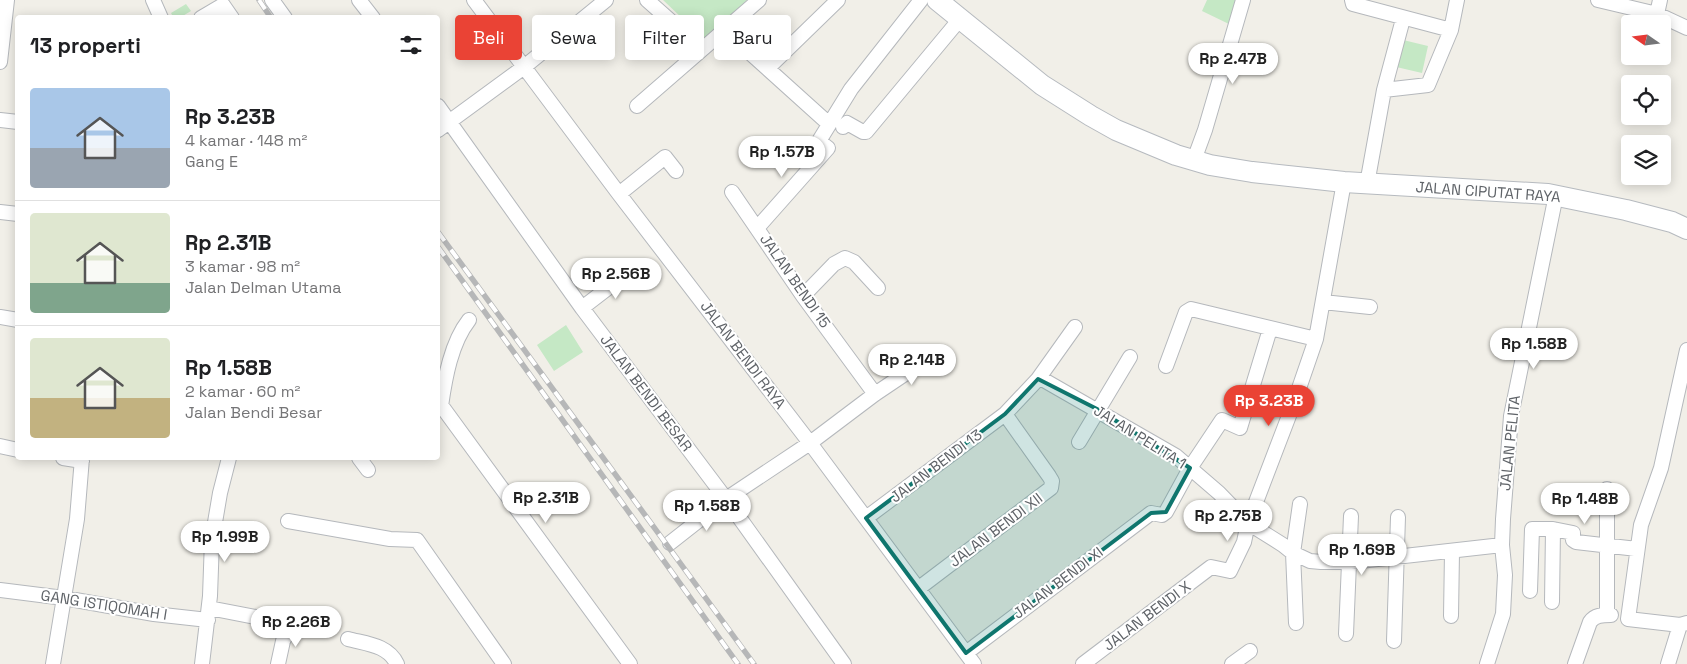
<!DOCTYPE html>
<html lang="id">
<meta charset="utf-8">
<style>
body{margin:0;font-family:"Space Grotesk",sans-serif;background:#f6f6f6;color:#202124;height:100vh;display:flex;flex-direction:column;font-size:19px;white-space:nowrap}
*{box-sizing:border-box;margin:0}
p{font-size:16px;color:#757577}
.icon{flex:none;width:28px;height:28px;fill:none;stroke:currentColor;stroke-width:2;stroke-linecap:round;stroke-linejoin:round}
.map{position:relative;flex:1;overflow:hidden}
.drawer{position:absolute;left:15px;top:15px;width:425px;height:445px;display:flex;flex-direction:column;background:#fff;border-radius:5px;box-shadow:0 2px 12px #0003}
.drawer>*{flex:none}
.hud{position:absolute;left:455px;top:15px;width:475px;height:45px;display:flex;gap:10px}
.needle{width:32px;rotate:284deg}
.fabs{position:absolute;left:1621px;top:15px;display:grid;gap:10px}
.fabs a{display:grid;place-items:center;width:50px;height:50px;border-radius:5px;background:#fff;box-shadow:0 2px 12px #0003;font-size:25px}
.price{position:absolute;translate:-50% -42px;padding:0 11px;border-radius:18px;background:#fff;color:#222;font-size:16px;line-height:32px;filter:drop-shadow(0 1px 2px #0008)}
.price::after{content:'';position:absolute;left:50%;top:30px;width:15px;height:11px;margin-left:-8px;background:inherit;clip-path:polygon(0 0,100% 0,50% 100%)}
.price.active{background:#ea4335;color:#fff}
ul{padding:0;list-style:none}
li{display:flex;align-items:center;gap:15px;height:125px;padding:0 15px}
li+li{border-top:1px solid #e0e0e0}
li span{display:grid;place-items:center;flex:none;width:140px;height:100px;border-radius:5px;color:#555}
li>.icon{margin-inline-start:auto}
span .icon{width:60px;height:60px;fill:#fffc;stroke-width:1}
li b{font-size:21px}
h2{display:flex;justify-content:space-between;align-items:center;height:60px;padding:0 15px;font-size:21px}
.pill{padding:0 18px;border-radius:5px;background:#fff;box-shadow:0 2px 12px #0003;font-size:18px;line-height:45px}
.pill.active{background:#ea4335;color:#fff}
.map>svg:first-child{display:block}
.green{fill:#c5e8c5}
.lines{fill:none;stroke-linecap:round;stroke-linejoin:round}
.minor-casing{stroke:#b5b8bc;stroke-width:16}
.secondary-casing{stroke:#b6babf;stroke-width:22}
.minor{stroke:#fff;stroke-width:14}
.secondary{stroke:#fff;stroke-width:20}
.rail-casing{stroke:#b6b7b8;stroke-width:5.5}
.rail{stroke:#fff;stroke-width:4;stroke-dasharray:11;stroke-linecap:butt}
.marked{fill:#0f766e;fill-opacity:0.2;stroke:#0f766e;stroke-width:4;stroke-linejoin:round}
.labels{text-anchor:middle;stroke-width:4;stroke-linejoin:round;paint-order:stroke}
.street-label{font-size:15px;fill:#5f6368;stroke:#fff}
</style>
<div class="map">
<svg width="1687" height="664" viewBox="0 0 1687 664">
<rect width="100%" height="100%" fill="#f1efe8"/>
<path class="green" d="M663,0H747L705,40Z
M1207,0H1239L1231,25L1202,11Z
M186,4L191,11L181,17H173L171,13Z
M1399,39L1428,46L1422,73L1392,66Z
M566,325L583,352L554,371L537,345Z"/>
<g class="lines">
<defs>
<path id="minor" d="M153,0L161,18
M272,0L285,18
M359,0L373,18
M474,0L619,194L810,443L974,664
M647,0L702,49
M1352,0L1353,4L1451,30
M1598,0L1657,14L1687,28
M1657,14L1660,0
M201,18L223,5L232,18
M738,42L829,124
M0,62L7,0
M768,68L838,0
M1384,90L1428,85L1451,30L1457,0
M438,106L582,308L726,499L844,664
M637,106L759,0
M0,120L18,122
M843,127L847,123L863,132H866L960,19
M438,130L524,67L606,0
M1194,160L1205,130L1243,0
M1367,184L1384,90L1403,19
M732,192L803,296L875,394
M619,194L665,157L676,171
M0,212L18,214
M758,227L828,148L819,141L851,89L921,0
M803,296L834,264L845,258L854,262L878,288
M1323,302L1370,307
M582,308L621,278
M0,317L18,320
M1687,350L1661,468L1641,525L1628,619L1680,625L1687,623
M1166,366L1186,312L1191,309L1316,339
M1038,379L1075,327
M438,401L630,664
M441,406C445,378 451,343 469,320
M1079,442L1130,357
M0,446L18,450
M63,458L82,461
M359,458L368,470
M866,518L1005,414L1038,379H1042L1176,456L1219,493L1248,523L1283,545L1293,553L1310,561L1321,562H1351L1502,545
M288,521L390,539L417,540L504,664
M670,543L726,499L810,443L875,394L933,355
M919,588L1051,488L1052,481L1049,476L1005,414
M0,590L64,598L154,614L208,620
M1530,591L1532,529H1553L1573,533V540L1576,542L1637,549
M1552,602L1553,529
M209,608L292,624L283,641L278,664
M1607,615V489
M1451,616L1452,552
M1296,623L1293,553L1300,504
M1346,634L1351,516
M348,639C367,644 388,645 397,664
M1394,641L1398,517
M966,653L1151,513L1162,515L1166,512L1190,468L1222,420L1240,428L1270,329
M53,664L77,519L82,458
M202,664L210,596L212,540L220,493L229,458
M1083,664L1211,567L1230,571L1244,542L1248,523L1295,400L1316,339L1344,182
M1232,664L1250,651
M1487,664L1503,614L1505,575L1502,545L1503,519L1511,416L1556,195
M1575,664L1590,622C1595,615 1602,615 1611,615
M1668,664L1680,625"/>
<path id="secondary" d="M937,0L1042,85L1091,116L1116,130L1176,155L1210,165L1252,172L1344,182L1548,194L1626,210L1672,222L1687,229"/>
</defs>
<use href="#minor" class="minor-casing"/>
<use href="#secondary" class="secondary-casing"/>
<use href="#minor" class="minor"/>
<use href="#secondary" class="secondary"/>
<defs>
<path id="rail" d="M259,0L271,18
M438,232L754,664
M438,247L738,664"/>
</defs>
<use href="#rail" class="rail-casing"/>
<use href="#rail" class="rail"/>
</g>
<path class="marked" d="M1038,379L1099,410L1190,468L1166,512L1151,513L966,653L866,518L1005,414Z"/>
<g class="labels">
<g class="street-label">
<text transform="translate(1488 192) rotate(4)" y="5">JALAN CIPUTAT RAYA</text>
<text transform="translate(795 281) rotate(55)" y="5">JALAN BENDI 15</text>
<text transform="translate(743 355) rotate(53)" y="5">JALAN BENDI RAYA</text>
<text transform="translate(646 393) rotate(53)" y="5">JALAN BENDI BESAR</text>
<text transform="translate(1140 437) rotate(32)" y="5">JALAN PELITA 1</text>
<text transform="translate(1510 443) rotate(-84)" y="5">JALAN PELITA</text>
<text transform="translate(936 466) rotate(-37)" y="5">JALAN BENDI 13</text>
<text transform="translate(996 530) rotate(-37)" y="5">JALAN BENDI XII</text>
<text transform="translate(1058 583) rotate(-37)" y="5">JALAN BENDI XI</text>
<text transform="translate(104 605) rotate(9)" y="5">GANG ISTIQOMAH I</text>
<text transform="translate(1147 616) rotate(-37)" y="5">JALAN BENDI X</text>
</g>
</g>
</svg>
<div class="fabs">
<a><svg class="needle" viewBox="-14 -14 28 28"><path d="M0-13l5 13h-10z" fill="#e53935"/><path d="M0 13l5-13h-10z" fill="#757577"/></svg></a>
<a><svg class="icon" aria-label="locate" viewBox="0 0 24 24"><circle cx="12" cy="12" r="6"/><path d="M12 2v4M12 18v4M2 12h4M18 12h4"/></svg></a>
<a><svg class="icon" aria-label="layers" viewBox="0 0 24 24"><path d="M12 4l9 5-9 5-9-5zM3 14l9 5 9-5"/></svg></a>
</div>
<b class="price" style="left:1233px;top:85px">Rp 2.47B</b>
<b class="price" style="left:782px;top:178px">Rp 1.57B</b>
<b class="price" style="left:616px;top:300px">Rp 2.56B</b>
<b class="price" style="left:1534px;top:370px">Rp 1.58B</b>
<b class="price" style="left:912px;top:386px">Rp 2.14B</b>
<b class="price active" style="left:1269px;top:427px">Rp 3.23B</b>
<b class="price" style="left:546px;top:524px">Rp 2.31B</b>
<b class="price" style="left:1585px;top:525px">Rp 1.48B</b>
<b class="price" style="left:707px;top:532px">Rp 1.58B</b>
<b class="price" style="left:1228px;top:542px">Rp 2.75B</b>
<b class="price" style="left:225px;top:563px">Rp 1.99B</b>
<b class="price" style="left:1362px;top:576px">Rp 1.69B</b>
<b class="price" style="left:296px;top:648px">Rp 2.26B</b>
<div class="hud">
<a class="pill active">Beli</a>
<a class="pill">Sewa</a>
<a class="pill">Filter</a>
<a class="pill">Baru</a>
</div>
<section class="drawer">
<h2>13 properti<svg class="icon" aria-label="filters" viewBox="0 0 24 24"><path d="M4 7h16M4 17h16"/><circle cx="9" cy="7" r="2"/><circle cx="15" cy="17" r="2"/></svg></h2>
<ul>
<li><span style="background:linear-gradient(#a9c7e8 60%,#9aa5b1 0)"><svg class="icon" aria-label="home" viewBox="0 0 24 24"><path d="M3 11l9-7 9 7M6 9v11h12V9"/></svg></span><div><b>Rp 3.23B</b><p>4 kamar · 148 m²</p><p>Gang E</p></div></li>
<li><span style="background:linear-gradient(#dfe7d0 70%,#7fa58c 0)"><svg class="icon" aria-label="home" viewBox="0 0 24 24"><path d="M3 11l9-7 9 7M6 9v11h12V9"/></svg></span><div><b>Rp 2.31B</b><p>3 kamar · 98 m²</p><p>Jalan Delman Utama</p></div></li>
<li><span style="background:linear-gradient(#dfe7d0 60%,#c2b280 0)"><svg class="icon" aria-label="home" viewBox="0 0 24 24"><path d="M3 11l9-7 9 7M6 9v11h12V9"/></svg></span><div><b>Rp 1.58B</b><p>2 kamar · 60 m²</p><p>Jalan Bendi Besar</p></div></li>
</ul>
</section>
</div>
